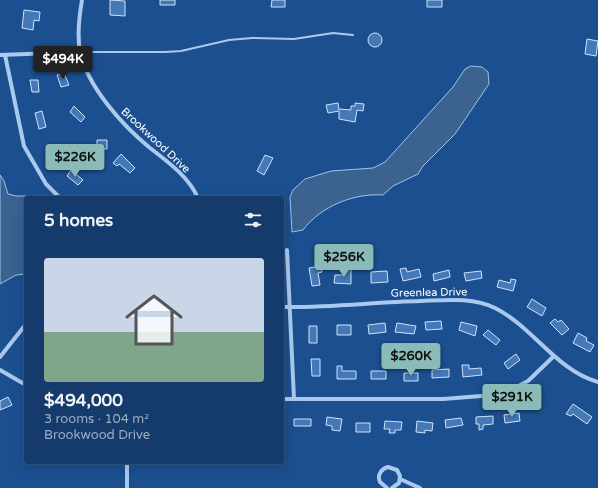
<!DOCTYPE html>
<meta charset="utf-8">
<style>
body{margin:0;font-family:"Varela Round",sans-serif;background:#1d4271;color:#f1f3f6;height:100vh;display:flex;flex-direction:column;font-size:15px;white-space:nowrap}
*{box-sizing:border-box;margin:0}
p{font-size:13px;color:#9dadc1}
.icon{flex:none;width:22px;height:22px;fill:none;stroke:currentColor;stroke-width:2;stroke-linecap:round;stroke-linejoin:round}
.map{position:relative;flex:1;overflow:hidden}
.sheet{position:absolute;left:24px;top:196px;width:260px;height:268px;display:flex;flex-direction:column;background:#143b6b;border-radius:4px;box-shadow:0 4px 16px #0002,0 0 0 1px #33557e}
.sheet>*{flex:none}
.price{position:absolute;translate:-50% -34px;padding:0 9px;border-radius:4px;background:#8bbbb9;color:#111;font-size:13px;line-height:26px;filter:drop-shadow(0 1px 2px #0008)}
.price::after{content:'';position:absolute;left:50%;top:24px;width:12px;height:9px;margin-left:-6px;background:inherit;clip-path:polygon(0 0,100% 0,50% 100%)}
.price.selected{background:#222;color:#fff}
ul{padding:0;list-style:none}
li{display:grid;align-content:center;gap:8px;height:212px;padding:0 20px}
li span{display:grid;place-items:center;height:124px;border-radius:4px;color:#555}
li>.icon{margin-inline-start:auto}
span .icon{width:72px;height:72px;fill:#fffc;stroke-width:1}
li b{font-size:17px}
h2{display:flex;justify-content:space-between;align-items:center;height:48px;padding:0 20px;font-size:17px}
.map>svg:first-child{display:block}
.water{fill:#3c6290;stroke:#9cc4f0}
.building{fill:#4478b7;stroke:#cfe3fa}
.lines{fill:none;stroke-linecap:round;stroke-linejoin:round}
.lane{stroke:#a9c9ee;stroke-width:2}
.street{stroke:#a9c9ee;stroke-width:4}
.labels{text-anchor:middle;stroke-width:3;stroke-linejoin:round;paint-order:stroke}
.street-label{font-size:11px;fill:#fff;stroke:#1b4f8f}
</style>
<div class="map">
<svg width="598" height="488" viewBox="0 0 598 488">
<rect width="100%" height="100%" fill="#1b4f8f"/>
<path class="water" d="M471,66L482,67L488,72L489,84L455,134L423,166L418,174L393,186L383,195C354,193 321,206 303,230L292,232L290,197L293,190L305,179L331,171L373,168L385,162L453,87L465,69Z
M0,175L4,181L8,194L16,196H39L40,198H26V274L16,275L0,284Z"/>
<path class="building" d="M110,0L125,1V16L110,15Z
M160,0H175V5H160Z
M272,0H285V7H271Z
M427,0H442V7H427Z
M24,10L40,12L39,21L34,20L33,30L22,28Z
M368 40a7 7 0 1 1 14 0a7 7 0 1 1-14 0Z
M587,39L598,41L596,56L585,54Z
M64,73L69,85L61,87L57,75Z
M30,80H38L39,92H32Z
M338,103L339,110L340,109L351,110V106H355V103L364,104L363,111L357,110L355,122L339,119V111L328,113L326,105Z
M74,106L85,117L81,122L70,112Z
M42,111L46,127L39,129L35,113Z
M97,140H107V149H97Z
M121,154L135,168L130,173L119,164L117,166L113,163Z
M265,155L273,158L264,175L257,171Z
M71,170L83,180L78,185L67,176Z
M321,266L322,272L318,273L320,285L312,286L309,268Z
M406,268L407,272L419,269L421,277L403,281L400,269Z
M345,269H351V284L334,283L335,275H345Z
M449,270L450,277L434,281L433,274Z
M387,271L388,282L371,283V272Z
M481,271L482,278L466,281L464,273Z
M511,279L516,280L513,291L497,287L499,280L510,283Z
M532,299L546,308L542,316L527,307Z
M555,319L558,322L561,320L569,329L562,335L550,323Z
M441,321L442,329L426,330L425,322Z
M461,322L477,326L475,336L459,330Z
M385,323L386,332L369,334L368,325Z
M397,323L416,326L414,334L395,332Z
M337,325H351V335H337Z
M309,326H317V343H309Z
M488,330L500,340L496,345L483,335Z
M578,333L587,338L586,341L594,345L590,352L573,343Z
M516,354L520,360L508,369L504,363Z
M311,359H320V376H312Z
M462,365H469V369L481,368L482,375L463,377Z
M337,366H342V371H356V379H337Z
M449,369V377L432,378V370Z
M371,371H386V379H371Z
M404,373H418V381H404Z
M8,397L12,405L0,410V401Z
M573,404L592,417L587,424L573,414L571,416L566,414Z
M519,413L520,421L505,423L504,415Z
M493,416V424L483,425V429L479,430V424H476V417Z
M327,417L342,419L340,431L332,430V426L326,425Z
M461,418L463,425L446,428L445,420Z
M294,419H311V426H294Z
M385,421L402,422L401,430H395V433H389L390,429H384Z
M417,421L433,423L432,431L425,430V433L416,432Z
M356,423H370V432H356Z"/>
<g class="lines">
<path class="lane" d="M80,52H165L181,51L229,40L252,38L294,39L333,33L353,35"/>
<path class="street" d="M82,0C79,17 77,35 80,52C88,87 122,125 150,148C168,162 188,176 198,198
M0,55L80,52
M5,55L24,146L46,184L60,198
M287,250L294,399
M282,307C328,308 375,302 421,301C446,300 473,297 495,308C533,327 557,371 598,382
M0,357L26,324
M0,370L26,385
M282,399H443L494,395L507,392L528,381L554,356
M127,462V488
M400,479L420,488
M387,488L380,482C377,475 381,469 388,467L397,470L400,476L399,483L392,488"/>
</g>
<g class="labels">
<g class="street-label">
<text transform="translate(156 140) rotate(43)" y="4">Brookwood Drive</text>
<text transform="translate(429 292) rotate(-1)" y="4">Greenlea Drive</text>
</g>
</g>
</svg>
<b class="price selected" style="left:63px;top:80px">$494K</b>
<b class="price" style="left:75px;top:178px">$226K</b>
<b class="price" style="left:344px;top:278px">$256K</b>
<b class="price" style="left:411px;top:377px">$260K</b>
<b class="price" style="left:512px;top:418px">$291K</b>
<section class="sheet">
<h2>5 homes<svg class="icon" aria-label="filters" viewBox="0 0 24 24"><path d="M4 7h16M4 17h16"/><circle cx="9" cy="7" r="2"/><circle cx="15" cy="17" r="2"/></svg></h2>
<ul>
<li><span style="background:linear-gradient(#c9d6e8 60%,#7fa58c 0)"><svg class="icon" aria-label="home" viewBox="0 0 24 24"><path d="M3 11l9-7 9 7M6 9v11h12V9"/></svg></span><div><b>$494,000</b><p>3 rooms · 104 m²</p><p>Brookwood Drive</p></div></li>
</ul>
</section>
</div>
